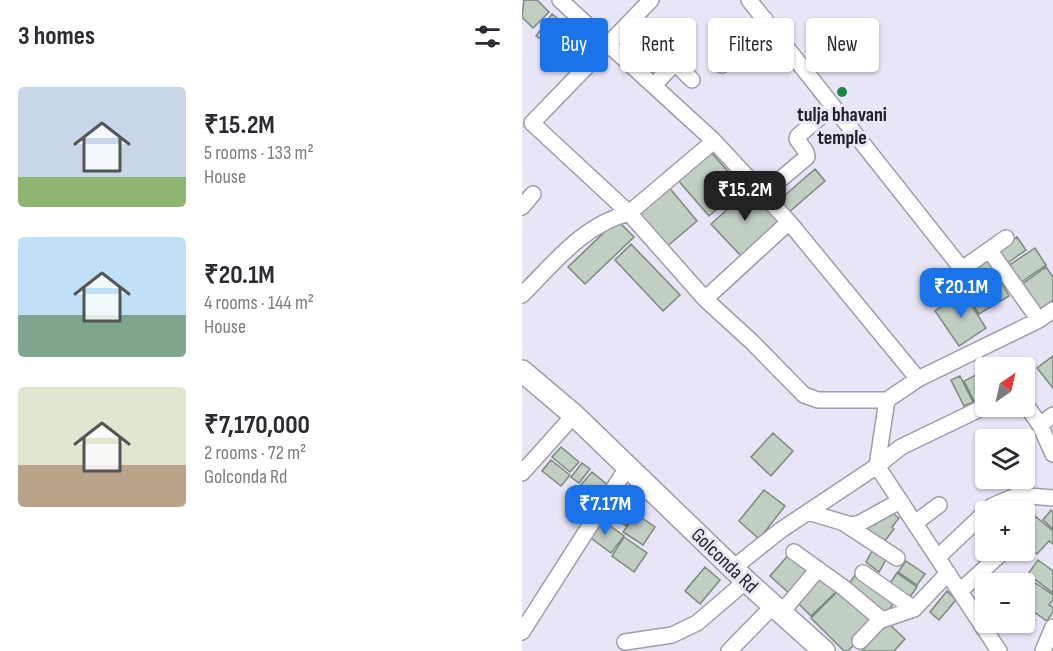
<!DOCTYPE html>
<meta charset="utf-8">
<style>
body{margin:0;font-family:"Sofia Sans Condensed",sans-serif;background:#f7f7f7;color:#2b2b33;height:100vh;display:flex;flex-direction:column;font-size:22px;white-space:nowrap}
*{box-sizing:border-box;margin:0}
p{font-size:20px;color:#7c7c81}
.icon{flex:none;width:33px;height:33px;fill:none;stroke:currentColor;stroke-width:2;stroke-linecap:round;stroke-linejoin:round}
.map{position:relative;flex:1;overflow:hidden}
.side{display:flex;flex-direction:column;background:#fff;width:522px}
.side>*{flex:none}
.guide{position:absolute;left:18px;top:18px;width:423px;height:54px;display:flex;gap:12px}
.needle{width:39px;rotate:34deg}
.controls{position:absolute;left:453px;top:357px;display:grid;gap:12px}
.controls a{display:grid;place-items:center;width:60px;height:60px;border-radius:6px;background:#fff;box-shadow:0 2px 4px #0004;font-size:30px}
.price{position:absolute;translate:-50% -51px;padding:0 14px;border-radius:12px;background:#1a73e8;color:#fff;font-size:20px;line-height:39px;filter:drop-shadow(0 2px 3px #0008)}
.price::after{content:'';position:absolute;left:50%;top:36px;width:18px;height:14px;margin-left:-9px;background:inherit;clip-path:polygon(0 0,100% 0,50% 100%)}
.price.selected{background:#222;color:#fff}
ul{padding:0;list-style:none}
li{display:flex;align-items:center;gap:18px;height:150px;padding:0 18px}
li span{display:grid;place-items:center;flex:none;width:168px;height:120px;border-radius:6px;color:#555}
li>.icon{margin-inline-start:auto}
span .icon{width:72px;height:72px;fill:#fffc;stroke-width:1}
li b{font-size:26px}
h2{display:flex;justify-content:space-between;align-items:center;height:72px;padding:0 18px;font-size:26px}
.pill{padding:0 21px;border-radius:6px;background:#fff;box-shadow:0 2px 4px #0004;font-size:21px;line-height:54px}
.pill.selected{background:#1a73e8;color:#fff}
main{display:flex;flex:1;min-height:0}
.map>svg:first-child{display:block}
.building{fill:#c1cfc3;stroke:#7c897d;stroke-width:1.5}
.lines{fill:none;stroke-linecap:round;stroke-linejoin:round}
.minor-casing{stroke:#9f9cac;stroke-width:18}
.secondary-casing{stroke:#9f9cac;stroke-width:24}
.minor{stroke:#fff;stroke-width:15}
.secondary{stroke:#fff;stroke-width:21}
.poi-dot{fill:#1a8941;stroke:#e8e5f6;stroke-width:2}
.labels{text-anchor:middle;stroke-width:6;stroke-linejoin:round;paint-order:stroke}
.poi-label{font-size:20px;font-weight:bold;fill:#212026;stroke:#e8e5f6}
.street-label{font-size:20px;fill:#212026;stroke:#e8e5f6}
</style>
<main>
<section class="side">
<h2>3 homes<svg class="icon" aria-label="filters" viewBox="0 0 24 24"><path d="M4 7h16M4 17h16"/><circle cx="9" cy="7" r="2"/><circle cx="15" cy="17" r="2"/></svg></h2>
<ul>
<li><span style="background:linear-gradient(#c9d6e8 75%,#8fb573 0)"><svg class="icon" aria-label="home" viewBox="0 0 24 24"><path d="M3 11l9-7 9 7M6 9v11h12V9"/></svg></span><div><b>₹15.2M</b><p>5 rooms · 133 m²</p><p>House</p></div></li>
<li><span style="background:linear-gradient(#bfe0f5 65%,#7fa58c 0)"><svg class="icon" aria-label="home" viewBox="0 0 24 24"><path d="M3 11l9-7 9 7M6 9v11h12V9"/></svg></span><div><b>₹20.1M</b><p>4 rooms · 144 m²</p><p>House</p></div></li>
<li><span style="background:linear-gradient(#dfe7d0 65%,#b9a48a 0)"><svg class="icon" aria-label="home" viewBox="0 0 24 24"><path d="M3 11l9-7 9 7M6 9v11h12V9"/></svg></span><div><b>₹7,170,000</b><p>2 rooms · 72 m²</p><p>Golconda Rd</p></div></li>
</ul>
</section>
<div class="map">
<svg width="531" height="651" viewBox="0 0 531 651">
<rect width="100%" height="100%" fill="#e8e5f6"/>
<path class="building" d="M2,0H15L27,12L11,28L0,17Z
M30,14L44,25L29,46L14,36Z
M52,28L65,39L49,57L44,53L40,58L32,51Z
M187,150L220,187L187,216L155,179Z
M293,169L303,181L265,214L255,202Z
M145,185L175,221L142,249L112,213Z
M228,189L257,220L219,256L189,224Z
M95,220L112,237L63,284L46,267Z
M495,237L504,250L481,266L472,254Z
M109,244L158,295L141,311L93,260Z
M513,248L524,265L495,285L483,268Z
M463,257L477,275L454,291L441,272Z
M524,267L531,277V300L514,312L496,287Z
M478,280L487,296L457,314L447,298Z
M441,292L464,328L437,346L413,311Z
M531,356V388L515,368Z
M464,370V395L452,401L442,381Z
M438,376L451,402L442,406L429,380Z
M251,433L271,451L249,476L229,457Z
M39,447L57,462L48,472L30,457Z
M29,460L48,475L39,486L20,471Z
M60,463L68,469L57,483L49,477Z
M70,472L87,486L68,508L51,494Z
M242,490L263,506L237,539L217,521Z
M93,494L115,510L104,526L81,510Z
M529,510L531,512V529L521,520Z
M367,511L377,518L370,527L372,529L359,546L343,531L349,522L353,525L357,518Z
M114,514L133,527L121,545L101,532Z
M513,516L531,531V544L527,541L515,554L502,543V529Z
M77,518L102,536L89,553L65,535Z
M102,537L125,553L112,572L90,556Z
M353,546L367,554L357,572L344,562Z
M269,552L289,570L268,594L248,576Z
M516,560L531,571V593L506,574Z
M384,561L403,574L395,585L376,572Z
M183,567L198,580L178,604L163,591Z
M298,573L316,590L289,616L272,599Z
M375,573L395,587L388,597L368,583Z
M333,575L373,601L364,614L325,587Z
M509,580L531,595V600L527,605L531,607V612L525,621L502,605V589Z
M319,588L354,622L326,651H322L289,618Z
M425,591L434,600L417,620L408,612Z
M366,623L383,639L372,651H340Z"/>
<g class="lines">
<defs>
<path id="minor" d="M38,0L192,141L267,222L396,379
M129,0L10,123L107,213L192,141
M227,0L440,269L484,238
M200,65L243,19
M132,85L153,63L170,80
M241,194L285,157L284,152L275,139L276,136L311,106
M0,207L11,194
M468,251L517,320
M0,295C33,262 61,225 107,213L183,299L230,342L282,395L296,400H365L396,379L517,320L531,310
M183,299L267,222
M365,400L355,466L477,651
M502,402L518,425L531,454
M518,425L531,415
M0,473L52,415
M286,512L329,525L338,523L378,501
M393,523L417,505
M323,524L375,558
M272,552L322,588L360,620
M416,557L470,506L496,495L531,498
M211,568L259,530L355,466L379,447L464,406
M341,573L392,609
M438,591L483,550
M259,613L296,569
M0,632L106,466
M338,641L357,621L392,609L426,573
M103,642L150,635L175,623L224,581
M207,651L251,606
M521,651L531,627"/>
<path id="secondary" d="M0,371L52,415L224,581L302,651"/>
</defs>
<use href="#minor" class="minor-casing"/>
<use href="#secondary" class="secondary-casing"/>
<use href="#minor" class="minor"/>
<use href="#secondary" class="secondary"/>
</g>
<circle class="poi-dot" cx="320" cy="92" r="6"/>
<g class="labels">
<g class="poi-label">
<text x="320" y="121">tulja bhavani<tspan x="320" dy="23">temple</tspan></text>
</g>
<g class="street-label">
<text transform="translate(203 560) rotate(44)" y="7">Golconda Rd</text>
</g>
</g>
</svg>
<div class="controls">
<a><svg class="needle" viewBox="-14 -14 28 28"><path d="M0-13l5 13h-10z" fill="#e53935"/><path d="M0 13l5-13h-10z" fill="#7c7c81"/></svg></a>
<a><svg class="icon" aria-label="layers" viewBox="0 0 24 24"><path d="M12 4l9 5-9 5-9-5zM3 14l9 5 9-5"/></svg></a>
<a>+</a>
<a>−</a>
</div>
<b class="price selected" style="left:223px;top:222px">₹15.2M</b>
<b class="price" style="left:439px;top:319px">₹20.1M</b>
<b class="price" style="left:83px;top:536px">₹7.17M</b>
<div class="guide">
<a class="pill selected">Buy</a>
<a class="pill">Rent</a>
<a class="pill">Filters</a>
<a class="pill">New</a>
</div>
</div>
</main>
